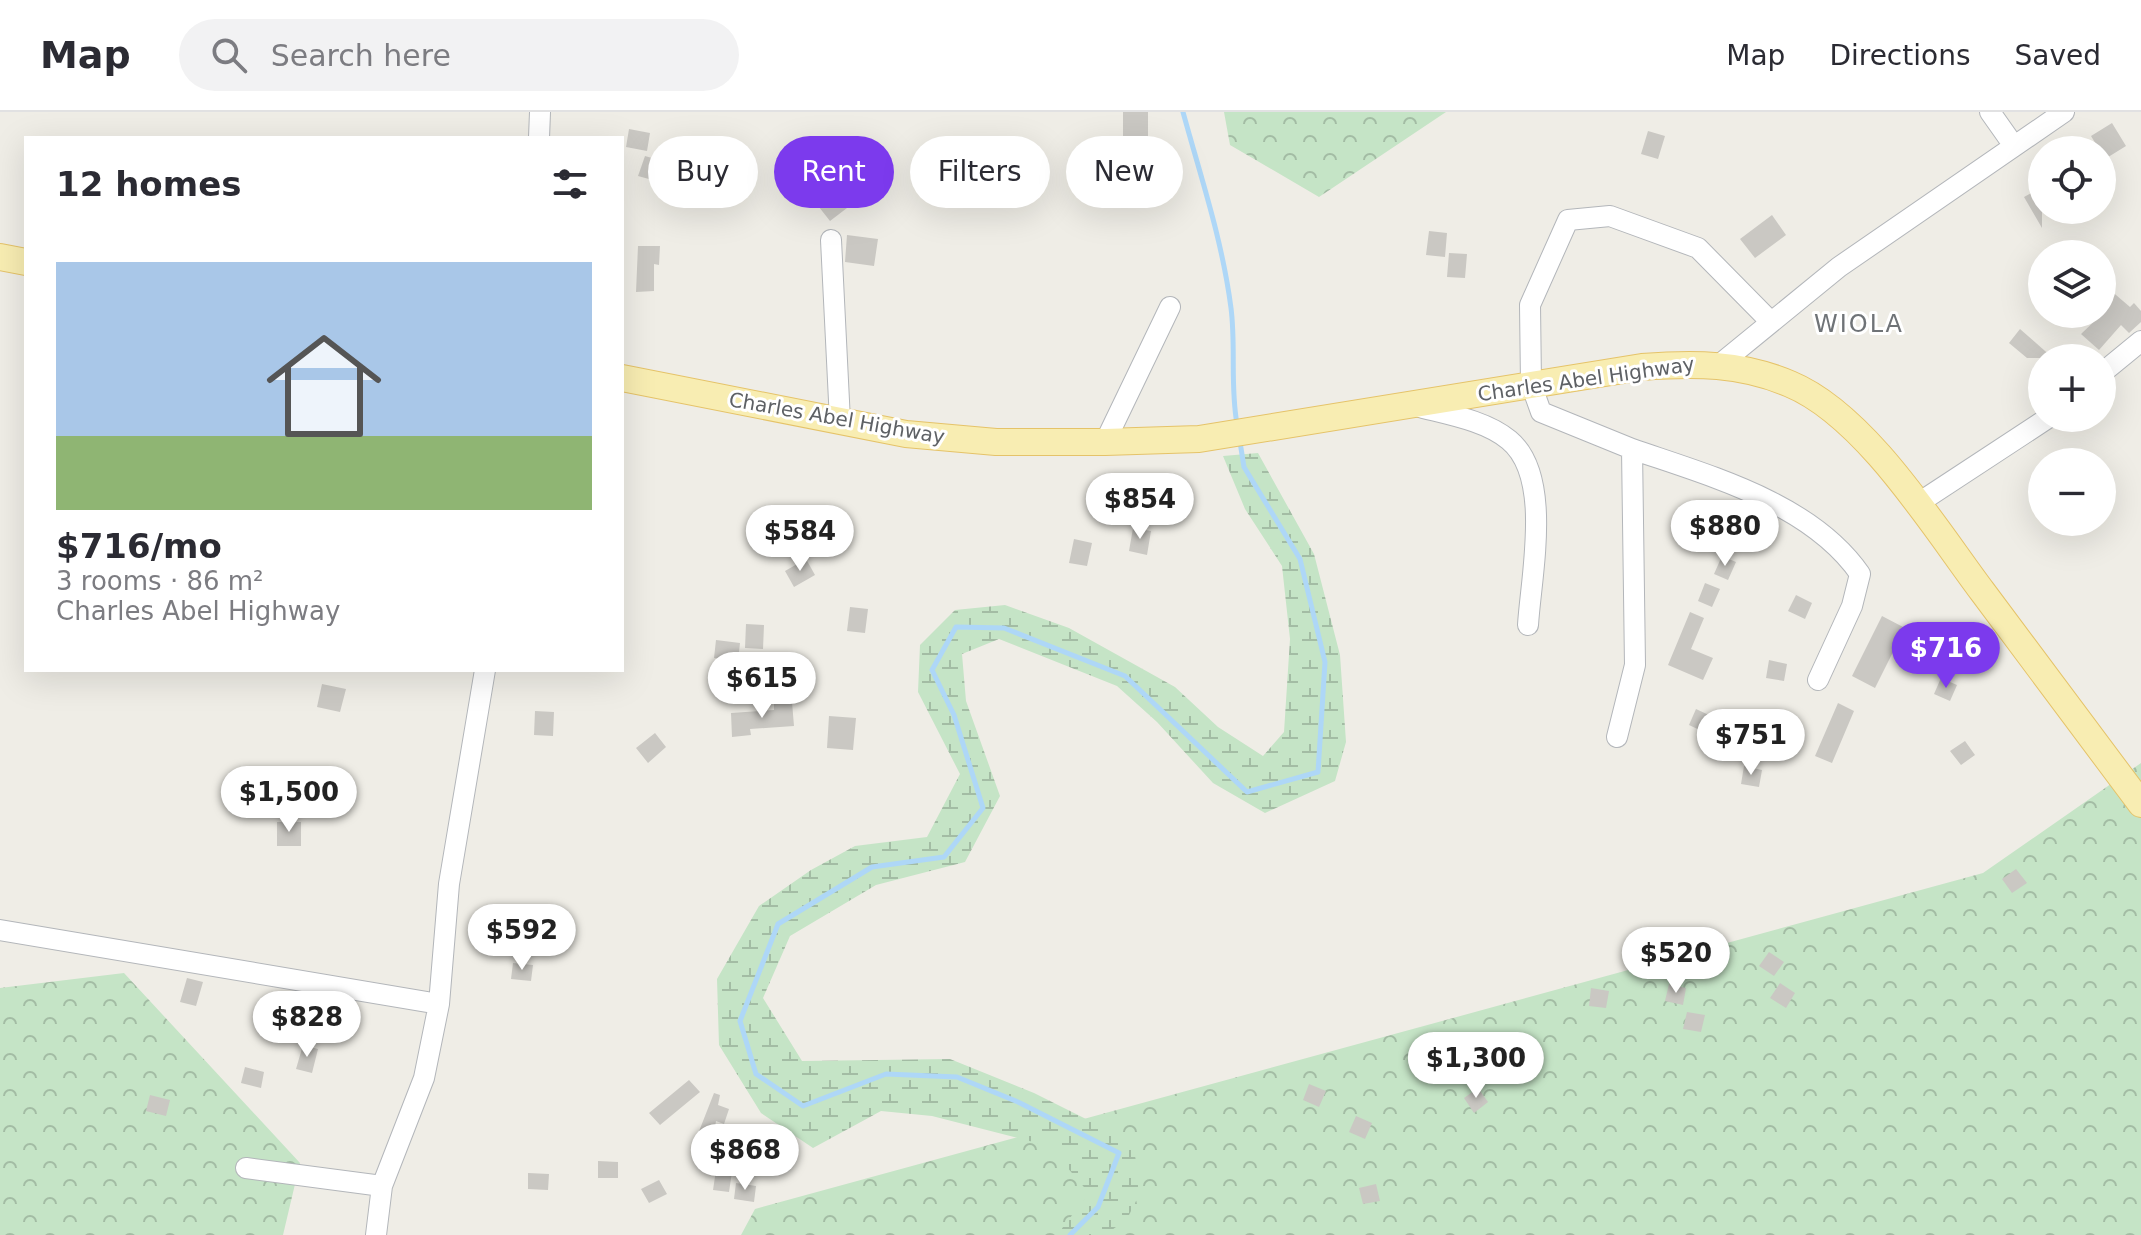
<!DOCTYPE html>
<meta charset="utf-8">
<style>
body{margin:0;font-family:"DejaVu Sans",sans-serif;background:#f2f2f3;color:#2b2b33;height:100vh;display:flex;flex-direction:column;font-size:30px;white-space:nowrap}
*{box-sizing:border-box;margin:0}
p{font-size:26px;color:#7c7c81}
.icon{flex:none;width:44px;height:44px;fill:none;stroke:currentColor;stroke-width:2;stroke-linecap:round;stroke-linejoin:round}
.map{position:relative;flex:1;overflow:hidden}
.side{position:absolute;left:24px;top:24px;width:600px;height:536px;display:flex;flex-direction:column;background:#fff;border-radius:0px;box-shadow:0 8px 32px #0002}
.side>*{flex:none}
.banner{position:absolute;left:648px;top:24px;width:760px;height:72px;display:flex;gap:16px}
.fabs{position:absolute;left:2028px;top:24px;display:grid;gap:16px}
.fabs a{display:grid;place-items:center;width:88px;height:88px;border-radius:50%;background:#fff;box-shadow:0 8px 32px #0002;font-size:40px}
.price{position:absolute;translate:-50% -68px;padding:0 18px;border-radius:28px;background:#fff;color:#222;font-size:26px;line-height:52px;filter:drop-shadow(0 2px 4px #0008)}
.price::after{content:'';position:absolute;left:50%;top:48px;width:24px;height:18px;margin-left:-12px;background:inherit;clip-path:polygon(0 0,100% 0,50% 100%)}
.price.on{background:#7c3aed;color:#fff}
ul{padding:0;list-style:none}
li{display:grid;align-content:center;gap:16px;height:424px;padding:0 32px}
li+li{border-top:2px solid #e1e1e2}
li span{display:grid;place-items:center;height:248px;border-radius:0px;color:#555}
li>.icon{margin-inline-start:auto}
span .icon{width:144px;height:144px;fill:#fffc;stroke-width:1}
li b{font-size:34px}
h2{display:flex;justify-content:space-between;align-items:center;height:96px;padding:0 32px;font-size:34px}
.pill{padding:0 28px;border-radius:36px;background:#fff;box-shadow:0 8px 32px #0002;font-size:28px;line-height:72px}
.pill.on{background:#7c3aed;color:#fff}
header{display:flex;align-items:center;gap:48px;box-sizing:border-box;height:112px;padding:0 40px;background:#fff;border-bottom:2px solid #e1e1e2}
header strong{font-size:38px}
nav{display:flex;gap:44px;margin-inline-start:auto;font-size:28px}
.search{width:560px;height:72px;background:#f2f2f3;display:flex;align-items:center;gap:20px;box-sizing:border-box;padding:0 28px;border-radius:44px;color:#7c7c81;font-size:30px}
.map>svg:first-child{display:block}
.forest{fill:url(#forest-crowns)}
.wetland{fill:url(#wetland-marsh)}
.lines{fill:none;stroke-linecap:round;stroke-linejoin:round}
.stream{stroke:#aed7f7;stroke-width:5}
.building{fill:#cac8c3}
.minor-casing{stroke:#b3b6ba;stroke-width:22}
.major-casing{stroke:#e5c369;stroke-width:28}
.minor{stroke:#fff;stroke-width:20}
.major{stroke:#f8edb2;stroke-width:26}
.labels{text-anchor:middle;stroke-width:6;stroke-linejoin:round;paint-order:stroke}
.street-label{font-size:20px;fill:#5e6165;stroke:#fff}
.quarter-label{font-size:24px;letter-spacing:2px;fill:#6f7377;stroke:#fff}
</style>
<header>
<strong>Map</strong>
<div class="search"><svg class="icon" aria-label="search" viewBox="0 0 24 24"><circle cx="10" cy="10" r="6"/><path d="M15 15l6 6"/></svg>Search here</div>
<nav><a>Map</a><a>Directions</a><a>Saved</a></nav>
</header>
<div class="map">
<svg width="2141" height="1123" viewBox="0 0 2141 1123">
<defs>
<pattern id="forest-crowns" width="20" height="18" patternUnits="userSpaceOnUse" patternTransform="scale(2)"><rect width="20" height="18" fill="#c5e4c6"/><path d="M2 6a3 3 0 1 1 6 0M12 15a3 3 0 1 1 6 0" fill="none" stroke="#a3bca4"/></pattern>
<pattern id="wetland-marsh" width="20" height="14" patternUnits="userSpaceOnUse" patternTransform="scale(2)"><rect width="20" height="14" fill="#c5e4c6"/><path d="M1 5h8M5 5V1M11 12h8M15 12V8" fill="none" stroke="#a3bca4"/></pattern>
</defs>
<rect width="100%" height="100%" fill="#efede6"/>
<path class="forest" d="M1224,0H1446L1319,85L1230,33Z
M2141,651V1123H741L755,1097L1983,761Z
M124,861L300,1051L283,1123H0V876Z"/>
<path class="wetland" d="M1258,341L1314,442L1340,543L1346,630L1335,669L1265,701L1213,671L1157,610L1117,574L999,527L962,542L966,589L1000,684L965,750L876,773L790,824L763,886L802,949L950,947L1034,981L1132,1030L1142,1077L1127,1107L1105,1123H1057L1089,1081L1049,1034L932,1004L881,999L813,1036L761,1001L719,933L717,867L759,794L811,758L855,734L927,725L960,662L918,580L920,533L955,498L1005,493L1069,516L1175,575L1218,615L1263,644L1284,620L1290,527L1282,454L1245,397L1223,344Z"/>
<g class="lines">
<path class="stream" d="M1183,0C1201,66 1222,127 1231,196C1236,235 1230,274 1237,312
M1070,1123L1098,1095L1119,1041L1018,990L957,965L886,962L803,994L756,962L740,909L778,812L872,755L944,745L983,696L954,603L932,558L956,515L1004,516L1125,564L1247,680L1318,660L1325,550L1300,447L1244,355L1240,330"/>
</g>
<path class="building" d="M1123,0H1148V28H1123Z
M2112,11L2126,34L2105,47L2091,24Z
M629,17L650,21L647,39L626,35Z
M1648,19L1665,24L1658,47L1641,42Z
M645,44L662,49L656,69L638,64Z
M2042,75V116L2024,85Z
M836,82L847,96L830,109L819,95Z
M1772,103L1786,123L1755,146L1740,127Z
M1429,119L1447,121L1445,145L1426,143Z
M847,123L878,127L874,154L845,150Z
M638,134H660L659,153L654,152V179L636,180Z
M1449,141L1467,142L1465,166L1447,165Z
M2102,171L2130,195L2134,191L2141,199V210L2129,221L2121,213L2099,238L2081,222L2102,202Z
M2020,217L2053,246H2027L2009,231Z
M1133,416L1151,419L1147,443L1129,439Z
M1074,427L1092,431L1087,454L1069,451Z
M1722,444L1736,450L1728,468L1714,462Z
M806,447L815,463L794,475L785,459Z
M1705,471L1720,477L1712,495L1698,489Z
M1796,483L1812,491L1805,507L1788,499Z
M850,495L868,497L865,521L847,519Z
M1690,500L1704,506L1691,537L1713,546L1703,568L1668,553Z
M1882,504L1905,516L1875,576L1852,564Z
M746,512L764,513L763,537L745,536Z
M716,528L740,531L738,549L714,546Z
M1769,548L1787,552L1784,569L1766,566Z
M1941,566L1957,573L1950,589L1934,582Z
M322,572L346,577L340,600L317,595Z
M792,590L794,614L750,617L751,623L732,625L731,601L774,598V592Z
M1838,591L1854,599L1832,651L1815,644Z
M1696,597L1713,605L1706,621L1689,613Z
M535,599L554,600L553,624L534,623Z
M829,604L856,606L853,638L827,636Z
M1753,611L1771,615L1767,632L1749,629Z
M655,621L666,635L648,651L636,636Z
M1965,629L1975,643L1961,653L1950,639Z
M1744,654L1762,658L1759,675L1741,672Z
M277,710H301V734H277Z
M2016,757L2027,771L2012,781L2002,767Z
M1769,840L1784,850L1774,864L1759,854Z
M513,851L533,853L531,869L511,867Z
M187,866L203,870L196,894L180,890Z
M1780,871L1795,881L1786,896L1770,886Z
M1669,872L1686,876L1683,893L1665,889Z
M1591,876L1609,879L1606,896L1589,894Z
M1687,900L1705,903L1701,920L1683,917Z
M303,933L318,937L312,961L296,957Z
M245,955L264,960L261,976L241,971Z
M689,968L700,980L660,1013L649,1001Z
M1309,972L1326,979L1319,995L1303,988Z
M1478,976L1488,990L1474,1001L1464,986Z
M714,981L720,983L718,993L729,997L724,1012L716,1009L710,1047L694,1044L696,1027Z
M150,983L170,988L166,1004L146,999Z
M1356,1004L1372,1011L1365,1027L1349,1020Z
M598,1049L618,1050V1066H598Z
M716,1058L732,1060L729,1080L713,1078Z
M528,1061L549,1062L548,1078L528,1077Z
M659,1068L667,1082L649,1091L641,1077Z
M736,1071L756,1074L754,1090L734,1087Z
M1376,1072L1380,1089L1363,1092L1359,1076Z"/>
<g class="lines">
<defs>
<path id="minor" d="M1990,0L2014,34
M539,26L540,0
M831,128L840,309
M1719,253L1839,155L2064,0
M2102,261L2141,229
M1416,294C1446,302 1485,308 1509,328C1553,364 1531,463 1528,513
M1105,330L1170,195
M1632,337C1710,364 1811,391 1860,462L1852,494L1818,568
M1917,392L2048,306
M1617,625L1635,553L1632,337L1541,300L1531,272L1530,193L1568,108L1610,104L1698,136L1771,210
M0,818L439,892
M246,1056L382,1074
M376,1123L382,1074L424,966L439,892L449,772L485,558"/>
<path id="major" d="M0,145L26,150
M622,266L906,322L996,330H1105L1199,327L1642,255C1695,251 1741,251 1790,272C1865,303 1934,415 1982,479C2035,550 2088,621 2141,692"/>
</defs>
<use href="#minor" class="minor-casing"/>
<use href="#major" class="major-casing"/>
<use href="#minor" class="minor"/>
<use href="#major" class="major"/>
</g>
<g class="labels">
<g class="street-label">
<text transform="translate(1586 267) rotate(-8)" y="7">Charles Abel Highway</text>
<text transform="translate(837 306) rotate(10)" y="7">Charles Abel Highway</text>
</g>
<g class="quarter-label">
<text x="1859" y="220">WIOLA</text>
</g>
</g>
</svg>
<div class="fabs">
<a><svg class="icon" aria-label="locate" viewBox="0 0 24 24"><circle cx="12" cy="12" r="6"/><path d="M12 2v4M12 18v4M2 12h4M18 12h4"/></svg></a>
<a><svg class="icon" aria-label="layers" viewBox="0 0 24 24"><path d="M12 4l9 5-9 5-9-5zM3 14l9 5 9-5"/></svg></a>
<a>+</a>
<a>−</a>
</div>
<b class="price" style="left:1140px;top:429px">$854</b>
<b class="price" style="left:1725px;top:456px">$880</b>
<b class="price" style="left:800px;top:461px">$584</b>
<b class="price on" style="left:1946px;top:578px">$716</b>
<b class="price" style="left:762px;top:608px">$615</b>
<b class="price" style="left:1751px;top:665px">$751</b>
<b class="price" style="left:289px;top:722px">$1,500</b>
<b class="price" style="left:522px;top:860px">$592</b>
<b class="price" style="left:1676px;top:883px">$520</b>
<b class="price" style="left:307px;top:947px">$828</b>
<b class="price" style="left:1476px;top:988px">$1,300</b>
<b class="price" style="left:745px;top:1080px">$868</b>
<div class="banner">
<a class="pill">Buy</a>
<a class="pill on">Rent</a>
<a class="pill">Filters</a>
<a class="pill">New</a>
</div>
<section class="side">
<h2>12 homes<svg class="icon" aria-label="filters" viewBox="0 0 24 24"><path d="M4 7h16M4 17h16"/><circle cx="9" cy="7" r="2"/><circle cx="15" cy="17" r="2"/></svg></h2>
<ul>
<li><span style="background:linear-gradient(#a9c7e8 70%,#8fb573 0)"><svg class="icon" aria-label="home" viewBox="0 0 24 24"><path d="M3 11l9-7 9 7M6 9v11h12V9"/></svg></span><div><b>$716/mo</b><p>3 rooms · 86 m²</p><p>Charles Abel Highway</p></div></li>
</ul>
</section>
</div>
